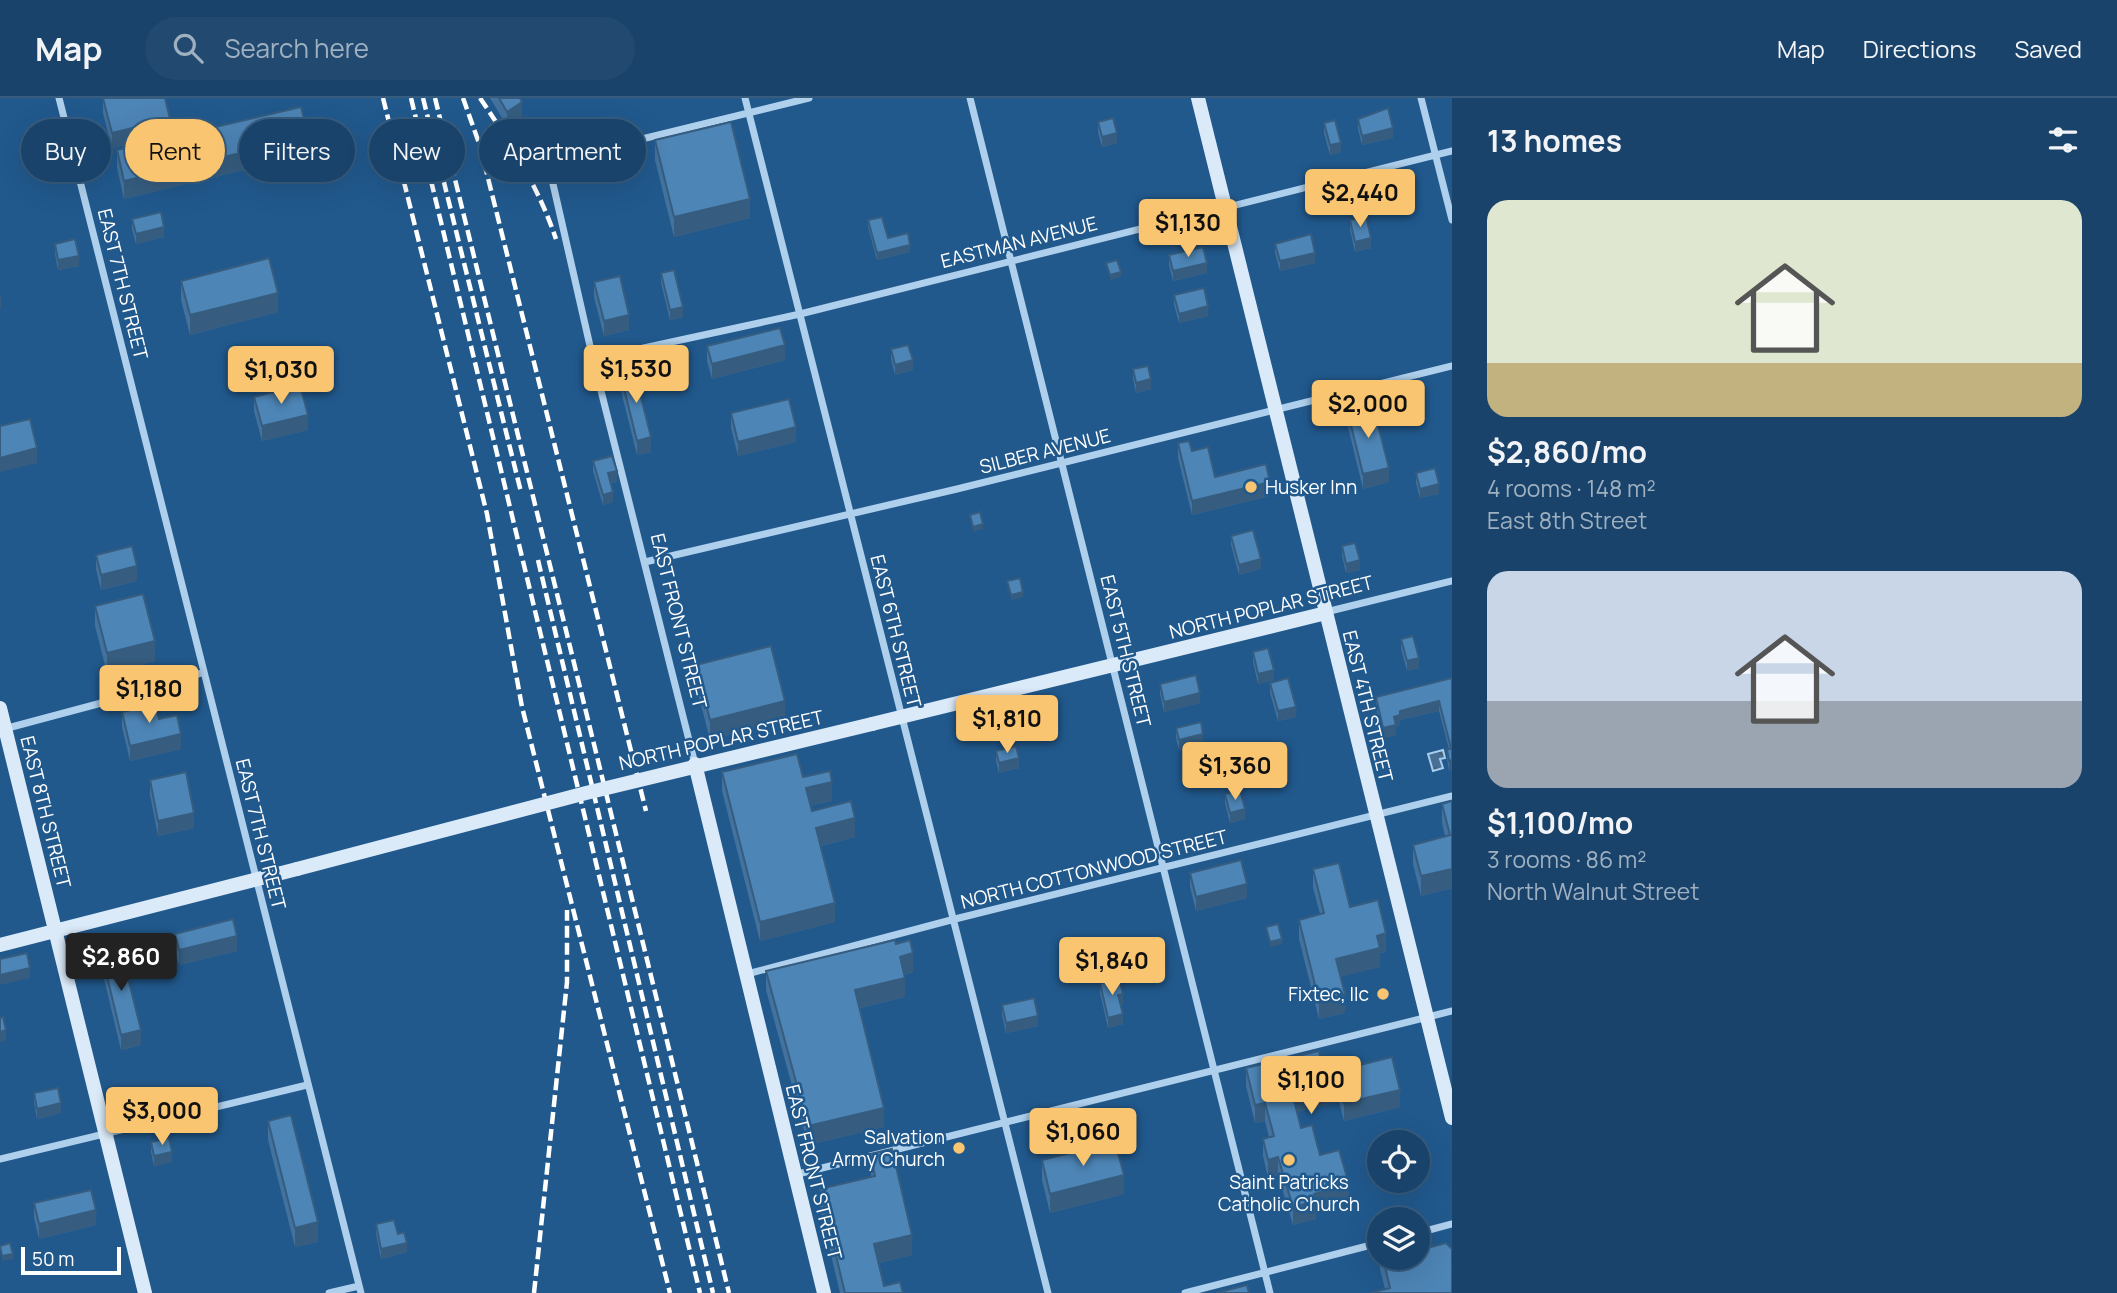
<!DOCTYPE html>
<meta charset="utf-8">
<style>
body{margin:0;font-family:Manrope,sans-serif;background:#224a70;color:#f1f3f6;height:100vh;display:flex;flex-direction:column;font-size:26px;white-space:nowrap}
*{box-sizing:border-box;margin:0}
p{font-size:23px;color:#9fb0c1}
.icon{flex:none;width:38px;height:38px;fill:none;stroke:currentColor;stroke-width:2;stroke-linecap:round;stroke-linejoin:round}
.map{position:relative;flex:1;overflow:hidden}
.panel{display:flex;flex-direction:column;background:#19436a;width:665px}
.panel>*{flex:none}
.hud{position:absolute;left:21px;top:21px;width:665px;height:63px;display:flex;gap:14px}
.buttons{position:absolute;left:1367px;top:1032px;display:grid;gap:14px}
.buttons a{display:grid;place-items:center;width:63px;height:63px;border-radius:50%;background:#19436a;box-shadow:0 7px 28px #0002,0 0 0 2px #375c7e;font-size:35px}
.scale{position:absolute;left:21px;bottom:18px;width:100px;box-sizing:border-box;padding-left:7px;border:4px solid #fff;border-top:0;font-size:19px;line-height:24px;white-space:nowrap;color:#fff;-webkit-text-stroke:5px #21598d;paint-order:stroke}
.price{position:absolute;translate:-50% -60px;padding:0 16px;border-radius:7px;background:#f9c570;color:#111;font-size:23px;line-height:46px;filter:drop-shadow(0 2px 4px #0008)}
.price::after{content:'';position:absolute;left:50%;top:42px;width:21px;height:16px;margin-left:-10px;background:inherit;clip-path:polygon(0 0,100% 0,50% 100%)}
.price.on{background:#222;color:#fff}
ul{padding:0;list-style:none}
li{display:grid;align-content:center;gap:14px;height:371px;padding:0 35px}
li span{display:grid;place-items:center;height:217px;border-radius:21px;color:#555}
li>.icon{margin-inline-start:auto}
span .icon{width:126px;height:126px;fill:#fffc;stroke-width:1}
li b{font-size:30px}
h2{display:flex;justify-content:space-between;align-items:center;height:84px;padding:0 35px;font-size:30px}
.pill{padding:0 24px;border-radius:32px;background:#19436a;box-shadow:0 7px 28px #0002,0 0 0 2px #375c7e;font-size:24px;line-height:63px}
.pill.on{background:#f9c570;color:#111}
header{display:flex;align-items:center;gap:42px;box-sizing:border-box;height:98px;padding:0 35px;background:#19436a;border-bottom:2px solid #375c7e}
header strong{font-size:33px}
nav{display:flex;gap:38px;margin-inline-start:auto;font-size:24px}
.search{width:490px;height:63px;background:#224a70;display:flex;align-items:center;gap:18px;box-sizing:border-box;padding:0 24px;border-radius:38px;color:#9fb0c1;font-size:26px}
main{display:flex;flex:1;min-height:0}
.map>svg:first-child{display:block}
.water{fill:url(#water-waves);stroke:#a3cced;stroke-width:2}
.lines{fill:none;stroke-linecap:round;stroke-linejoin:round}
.street{stroke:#afd0ec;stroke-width:7}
.secondary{stroke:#dbeaf9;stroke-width:14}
.rail{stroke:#fff;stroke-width:4.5;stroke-dasharray:12 5;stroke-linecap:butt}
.secondary-bridge{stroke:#dbeaf9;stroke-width:14}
.wall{fill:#42729d}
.shaded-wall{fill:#365d7f}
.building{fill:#4d85b6;stroke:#365d7f;stroke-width:2}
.poi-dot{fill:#f9c570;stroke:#21598d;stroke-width:2.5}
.labels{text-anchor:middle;stroke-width:5;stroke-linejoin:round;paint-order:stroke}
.street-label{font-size:19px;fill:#fff;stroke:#21598d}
.poi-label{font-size:19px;fill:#fff;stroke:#21598d;text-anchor:end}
</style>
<header>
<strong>Map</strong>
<div class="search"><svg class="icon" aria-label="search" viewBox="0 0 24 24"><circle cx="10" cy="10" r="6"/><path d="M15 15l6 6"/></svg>Search here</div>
<nav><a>Map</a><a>Directions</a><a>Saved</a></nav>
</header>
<main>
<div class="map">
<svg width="1452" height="1195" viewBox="0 0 1452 1195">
<defs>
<pattern id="water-waves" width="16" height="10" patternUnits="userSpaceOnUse" patternTransform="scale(1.75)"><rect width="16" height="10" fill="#487094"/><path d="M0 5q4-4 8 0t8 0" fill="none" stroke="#4a5a69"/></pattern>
</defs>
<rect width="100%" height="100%" fill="#21598d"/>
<path class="water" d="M1443,652L1445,660L1440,661L1443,670L1433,673L1428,656Z"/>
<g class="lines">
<path class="street" d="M59,0L361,1195
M745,0L1048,1195
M970,0L1270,1195
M1421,0L1452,122
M593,261L800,216L1452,53
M645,464L957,391L1452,268
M1326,514L1452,483
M4,631L165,588L204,574
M695,666L593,261L548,64L809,0
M747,876L951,822L1452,698
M0,1061L307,987
M794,1077L1452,913
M1418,1135L1452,1126
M329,1195L359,1188
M1185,1195L1379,1145"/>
<path class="secondary" d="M1198,0L1452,1020
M0,610L145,1195
M872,626L1326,515
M695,666L824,1195
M0,847L297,771"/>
<path class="rail" d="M383,0L487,416L522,609L670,1195
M411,0L700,1195
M423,0L521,394
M435,0L729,1195
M463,0L480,48L646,713
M480,0C511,46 538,88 556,141
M538,462L713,1195
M534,1195L567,884V812"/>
<path class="secondary-bridge" d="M297,771L586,695L872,626"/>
</g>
<path class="wall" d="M103,0L170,36L112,50L103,15Z
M490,0H520L522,19L507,28Z
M1358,21L1393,40L1362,47L1358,31Z
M1098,24L1117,45L1102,49L1098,34Z
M1324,25L1341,54L1330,57L1324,35Z
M655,42L750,120L674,139L655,62Z
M305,44L261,54V68L124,101L117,70V52Z
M132,121L164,139L136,146L132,131Z
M868,122L888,140L910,154L877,162L868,129Z
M1350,122L1371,150L1355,154L1350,132Z
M55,146L79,168L58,172L55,156Z
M1275,146L1315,165L1280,173L1275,155Z
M1169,157L1207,175L1173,183L1169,167Z
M661,175L683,219L670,222L661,185Z
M181,183L278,214L190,237L181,202Z
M594,184L629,232L604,238L594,199Z
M1174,197L1208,218L1179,225L1174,207Z
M707,248L785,262L712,281L707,263Z
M891,251L913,272L895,277L891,261Z
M1133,271L1151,291L1136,295L1133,281Z
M620,274L651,354L637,357L620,289Z
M254,299L308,332L262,343L254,313Z
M731,315L796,344L738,358L731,330Z
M1348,315L1389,384L1363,391L1348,329Z
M1178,345L1215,379L1270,398L1192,417L1178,360Z
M593,363L617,383L611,385L613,404L603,407L593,373Z
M1416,375L1439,396L1420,400L1416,385Z
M1231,438L1261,471L1239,477L1231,447Z
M1342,448L1360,472L1346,475L1342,458Z
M96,457L137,483L101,492L96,471Z
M95,508L155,563L107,575L95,528Z
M1401,541L1419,570L1407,573L1401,551Z
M1253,554L1274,582L1258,586L1253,564Z
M696,567L785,622L710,642L696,587Z
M1452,580V672L1449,673L1447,661V651H1449L1439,613L1400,622V627L1396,628V637L1383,640L1376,609V599Z
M1270,585L1296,619L1278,623L1270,595Z
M1160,586L1200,605L1164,614L1160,596Z
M122,614L159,621L181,651L130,663L122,629Z
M1176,630L1203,646L1179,652L1176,640Z
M996,653L1019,670L999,675L996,663Z
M722,674L803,679L832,703L810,708L812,713L855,739L821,748L835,824L760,843L722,693Z
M150,682L194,730L158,738L150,697Z
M1225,696L1245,721L1230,725L1225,705Z
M1452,703V790L1421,798L1413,766V747L1445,738L1442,725V706Z
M1313,771L1350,809L1386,854L1380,855V869L1340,878L1345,915L1319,921L1299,841V822L1320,816L1313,790Z
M1190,775L1247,800L1196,813L1190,789Z
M175,836L237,853L179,867L175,851Z
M896,846L913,874L904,877L905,899L860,910L884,1029L808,1047L766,892V873Z
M102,857L141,947L121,952L102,872Z
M1100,885L1123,906L1120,907L1123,926L1108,930L1100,895Z
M1002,907L1038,928L1006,935L1002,917Z
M1246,970L1324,976L1400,1009L1344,1023L1339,1004L1297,1014L1301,1030L1320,1057L1349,1103L1316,1113V1121L1293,1127L1278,1077L1268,1080L1263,1058V1041L1269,1039L1265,1023L1255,1025L1246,988Z
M34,995L61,1015L37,1021L34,1005Z
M268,1023L318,1144L295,1149L268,1042Z
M151,1044L172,1064L154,1068L151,1054Z
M870,1056L912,1157L879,1165L884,1188L903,1195H840L820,1110V1091L871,1079Z
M1042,1062L1124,1096L1050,1115L1042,1082Z
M34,1105L96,1127L39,1141L34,1120Z
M376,1126L407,1154L381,1161L376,1136Z
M1427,1150L1452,1195L1385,1191L1380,1171V1160H1418Z"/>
<path class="shaded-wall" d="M522,4V19L507,28V14Z
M170,21V36L112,50V35Z
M305,25V44L261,54V68L124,101V83L257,36Z
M1393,30V40L1362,47V38Z
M1117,35V45L1102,49V39Z
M1341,45V54L1330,57V47Z
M750,101V120L674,139V119Z
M164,129V139L136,146V136Z
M1371,140V150L1355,154V144Z
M910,147V154L877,162V155Z
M1315,155V165L1280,173V163Z
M79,158V168L58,172V162Z
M1207,165V175L1173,183V173Z
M1121,174V179L1110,182V177Z
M278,195V214L190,237V217Z
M1,197V211L0,212V198Z
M1208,208V218L1179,225V216Z
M683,209V219L670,222V212Z
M629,217V232L604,238V223Z
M785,247V262L712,281V266Z
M913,262V272L895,277V267Z
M1151,281V291L1136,295V285Z
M308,317V332L262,343V328Z
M796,329V344L738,358V344Z
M651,339V354L637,357V343Z
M37,350V365L0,374V360Z
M1389,370V384L1363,391V376Z
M617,373V383L608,385V375Z
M1270,384V398L1192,417V403Z
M1439,386V396L1420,400V391Z
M613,394V404L603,407V397Z
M983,426V431L973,434V429Z
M1261,461V471L1239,477V467Z
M1360,462V472L1346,475V466Z
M137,468V483L101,492V477Z
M1023,494V499L1011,502V497Z
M155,543V563L107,575V555Z
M1419,560V570L1407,573V563Z
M1274,572V582L1258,586V576Z
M1200,595V605L1164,614V604Z
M785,603V622L710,642V622Z
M1439,603V613L1400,622V627L1396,628V637L1383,640V630L1400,613Z
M1296,609V619L1278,623V613Z
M181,636V651L130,663V648Z
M1203,636V646L1179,652V642Z
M1019,660V670L999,675V665Z
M1452,662V672L1449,673V663Z
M832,684V703L806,709V690Z
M1245,711V721L1230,725V715Z
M194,715V730L158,738V723Z
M855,720V739L816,749V730Z
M1452,771V790L1421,798V778Z
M1247,786V800L1196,813V799Z
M835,805V824L760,843V824Z
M1386,835V854L1380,855V869L1336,880V861L1377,838Z
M237,838V853L179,867V852Z
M1282,841V846L1270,849V844Z
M913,855V874L900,878V859Z
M30,870V880L0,887V877Z
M905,880V899L855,911V892Z
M1123,896V906L1118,907V897Z
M1345,896V915L1319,921V903Z
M1123,916V926L1108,930V920Z
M1038,918V928L1006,935V925Z
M6,932V942L0,944V934Z
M141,932V947L121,952V937Z
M1339,986V1004L1293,1015V998Z
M1400,992V1009L1344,1023V1005Z
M61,1005V1015L37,1021V1011Z
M1265,1005V1023L1255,1025V1007Z
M884,1010V1029L808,1047V1028Z
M172,1054V1064L154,1068V1058Z
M1278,1059V1077L1268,1080V1062Z
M1124,1077V1096L1050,1115V1096Z
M1349,1086V1103L1316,1113V1121L1293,1127V1109L1314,1096Z
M96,1112V1127L39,1141V1126Z
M318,1124V1144L295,1149V1130Z
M912,1137V1157L874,1166V1146Z
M407,1145V1154L381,1161V1151Z
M13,1156V1161L2,1163V1158Z"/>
<path class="building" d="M103,0H165L170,21L112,35Z
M499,0H520L522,4L507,14Z
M301,9L305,25L257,36L261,50L124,83L117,52Z
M1388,10L1393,30L1362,38L1358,21Z
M1113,20L1117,35L1102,39L1098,24Z
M1335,22L1341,45L1330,47L1324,25Z
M731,24L750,101L674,119L655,42Z
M161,114L164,129L136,136L132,121Z
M1366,118L1371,140L1355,144L1350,122Z
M882,119L888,140L908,135L910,147L877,155L868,122Z
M1311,136L1315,155L1280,163L1275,146Z
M75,141L79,158L58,162L55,146Z
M1203,149L1207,165L1173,173L1169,157Z
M269,160L278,195L190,217L181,183Z
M1117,162L1121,174L1110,177L1106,165Z
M674,172L683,209L670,212L661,175Z
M620,178L629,217L604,223L594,184Z
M1204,190L1208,208L1179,216L1174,197Z
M780,230L785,247L712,266L707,248Z
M908,247L913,262L895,267L891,251Z
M1148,268L1151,281L1136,285L1133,271Z
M634,271L651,339L637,343L620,274Z
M300,287L308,317L262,328L254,299Z
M789,301L796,329L738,344L731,315Z
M1373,308L1389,370L1363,376L1348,315Z
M30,321L37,350L0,360V328Z
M1189,343L1192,353L1208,349L1215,379L1266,366L1270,384L1192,403L1178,345Z
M612,358L617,373L608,375L613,394L603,397L593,363Z
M1435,370L1439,386L1420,391L1416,375Z
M980,414L983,426L973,429L970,417Z
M1253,432L1261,461L1239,467L1231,438Z
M1355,445L1360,462L1346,466L1342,448Z
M132,448L137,468L101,477L96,457Z
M1020,480L1023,494L1011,497L1007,483Z
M143,496L155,543L107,555L95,508Z
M1413,538L1419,560L1407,563L1401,541Z
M771,548L785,603L710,622L696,567Z
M1268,550L1274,572L1258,576L1253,554Z
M1196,577L1200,595L1164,604L1160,586Z
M1288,580L1296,609L1278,613L1270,585Z
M1452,580V662L1449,663L1447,651L1451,650L1439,603L1400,613V617L1394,619L1396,627L1383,630L1376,599Z
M155,606L159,621L177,617L181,636L130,648L122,614Z
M1201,624L1203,636L1179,642L1176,630Z
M1016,648L1019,660L999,665L996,653Z
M797,656L803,679L830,673L832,684L806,690L812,713L851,703L855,720L816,730L835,805L760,824L722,674Z
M186,674L194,715L158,723L150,682Z
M1240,692L1245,711L1230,715L1225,696Z
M1452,703V771L1421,778L1413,747L1450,737L1442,706Z
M1241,762L1247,786L1196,799L1190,775Z
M1339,765L1350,809L1378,802L1386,835L1377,838L1380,850L1336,861L1345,896L1319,903L1299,822L1324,815L1313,771Z
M233,821L237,838L179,852L175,836Z
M1278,826L1282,841L1270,844L1266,829Z
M895,842L896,846L910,842L913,855L900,859L905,880L855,892L884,1010L808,1028L766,873Z
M121,852L141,932L121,937L102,857Z
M27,855L30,870L0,877V861Z
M1119,880L1123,896L1118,897L1123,916L1108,920L1100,885Z
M1034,900L1038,918L1006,925L1002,907Z
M3,919L6,932L0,934V920Z
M1319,953L1324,976L1392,959L1400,992L1344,1005L1339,986L1293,998L1301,1030L1312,1027L1320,1057L1339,1052L1349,1086L1314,1096L1316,1103L1293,1109L1278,1059L1268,1062L1263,1041L1274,1038L1265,1005L1255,1007L1246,970Z
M58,990L61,1005L37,1011L34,995Z
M291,1017L318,1124L295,1130L268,1023Z
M169,1040L172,1054L154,1058L151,1044Z
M1115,1044L1124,1077L1050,1096L1042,1062Z
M892,1051L912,1137L874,1146L884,1188L900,1184L903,1195H845L820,1091L875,1078L870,1056Z
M91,1092L96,1112L39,1126L34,1105Z
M394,1122L398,1136L404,1134L407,1145L381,1151L376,1126Z
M1425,1140L1427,1150L1446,1145L1452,1151V1195H1370L1390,1190L1383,1160H1418V1142Z
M10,1145L13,1156L2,1158L0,1148Z
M1247,1187L1249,1195H1216Z"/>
<g class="poi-dot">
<circle cx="1251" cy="389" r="7"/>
<circle cx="1383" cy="896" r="7"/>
<circle cx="959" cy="1050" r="7"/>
<circle cx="1289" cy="1062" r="7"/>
</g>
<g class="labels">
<g class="street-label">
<text transform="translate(1019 144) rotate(-14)" y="7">EASTMAN AVENUE</text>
<text transform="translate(123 186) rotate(76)" y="7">EAST 7TH STREET</text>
<text transform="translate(1045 353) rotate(-14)" y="7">SILBER AVENUE</text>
<text transform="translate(1271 509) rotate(-14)" y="7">NORTH POPLAR STREET</text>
<text transform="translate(679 523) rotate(76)" y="7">EAST FRONT STREET</text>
<text transform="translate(896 533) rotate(76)" y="7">EAST 6TH STREET</text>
<text transform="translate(1126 553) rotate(76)" y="7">EAST 5TH STREET</text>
<text transform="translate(1368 608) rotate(76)" y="7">EAST 4TH STREET</text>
<text transform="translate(721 642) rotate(-13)" y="7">NORTH POPLAR STREET</text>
<text transform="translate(46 714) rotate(76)" y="7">EAST 8TH STREET</text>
<text transform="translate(261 736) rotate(76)" y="7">EAST 7TH STREET</text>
<text transform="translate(1094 771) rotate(-14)" y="7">NORTH COTTONWOOD STREET</text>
<text transform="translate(814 1074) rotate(76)" y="7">EAST FRONT STREET</text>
</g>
<g class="poi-label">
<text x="1265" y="396" text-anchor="start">Husker Inn</text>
<text x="1369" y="903">Fixtec, llc</text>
<text x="945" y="1046">Salvation<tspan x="945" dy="22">Army Church</tspan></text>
<text x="1289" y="1091" text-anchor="middle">Saint Patricks<tspan x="1289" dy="22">Catholic Church</tspan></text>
</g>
</g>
</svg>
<div class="buttons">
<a><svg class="icon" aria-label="locate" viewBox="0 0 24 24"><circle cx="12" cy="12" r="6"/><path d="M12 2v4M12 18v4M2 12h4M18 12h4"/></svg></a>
<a><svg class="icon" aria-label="layers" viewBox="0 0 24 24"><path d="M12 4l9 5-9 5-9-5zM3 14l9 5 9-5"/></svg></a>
</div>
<div class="scale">50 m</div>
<b class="price" style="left:1360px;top:131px">$2,440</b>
<b class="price" style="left:1188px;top:161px">$1,130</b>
<b class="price" style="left:636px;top:307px">$1,530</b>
<b class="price" style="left:281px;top:308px">$1,030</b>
<b class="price" style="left:1368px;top:342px">$2,000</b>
<b class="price" style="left:149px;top:627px">$1,180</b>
<b class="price" style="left:1007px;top:657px">$1,810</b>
<b class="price" style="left:1235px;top:704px">$1,360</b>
<b class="price on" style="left:121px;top:895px">$2,860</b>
<b class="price" style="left:1112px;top:899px">$1,840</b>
<b class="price" style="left:1311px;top:1018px">$1,100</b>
<b class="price" style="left:162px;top:1049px">$3,000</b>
<b class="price" style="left:1083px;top:1070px">$1,060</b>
<div class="hud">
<a class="pill">Buy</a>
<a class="pill on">Rent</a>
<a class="pill">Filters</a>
<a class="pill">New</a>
<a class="pill">Apartment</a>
</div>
</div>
<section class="panel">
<h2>13 homes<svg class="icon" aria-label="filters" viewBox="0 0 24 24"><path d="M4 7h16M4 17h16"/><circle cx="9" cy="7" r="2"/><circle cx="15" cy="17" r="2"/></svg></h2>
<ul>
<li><span style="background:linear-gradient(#dfe7d0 75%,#c2b280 0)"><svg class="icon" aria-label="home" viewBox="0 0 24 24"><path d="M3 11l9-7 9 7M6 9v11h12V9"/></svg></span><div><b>$2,860/mo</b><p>4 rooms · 148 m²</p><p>East 8th Street</p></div></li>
<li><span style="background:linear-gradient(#c9d6e8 60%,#9aa5b1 0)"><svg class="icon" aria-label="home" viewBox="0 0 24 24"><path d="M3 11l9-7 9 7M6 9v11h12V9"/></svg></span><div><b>$1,100/mo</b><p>3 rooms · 86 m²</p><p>North Walnut Street</p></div></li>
</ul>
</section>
</main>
